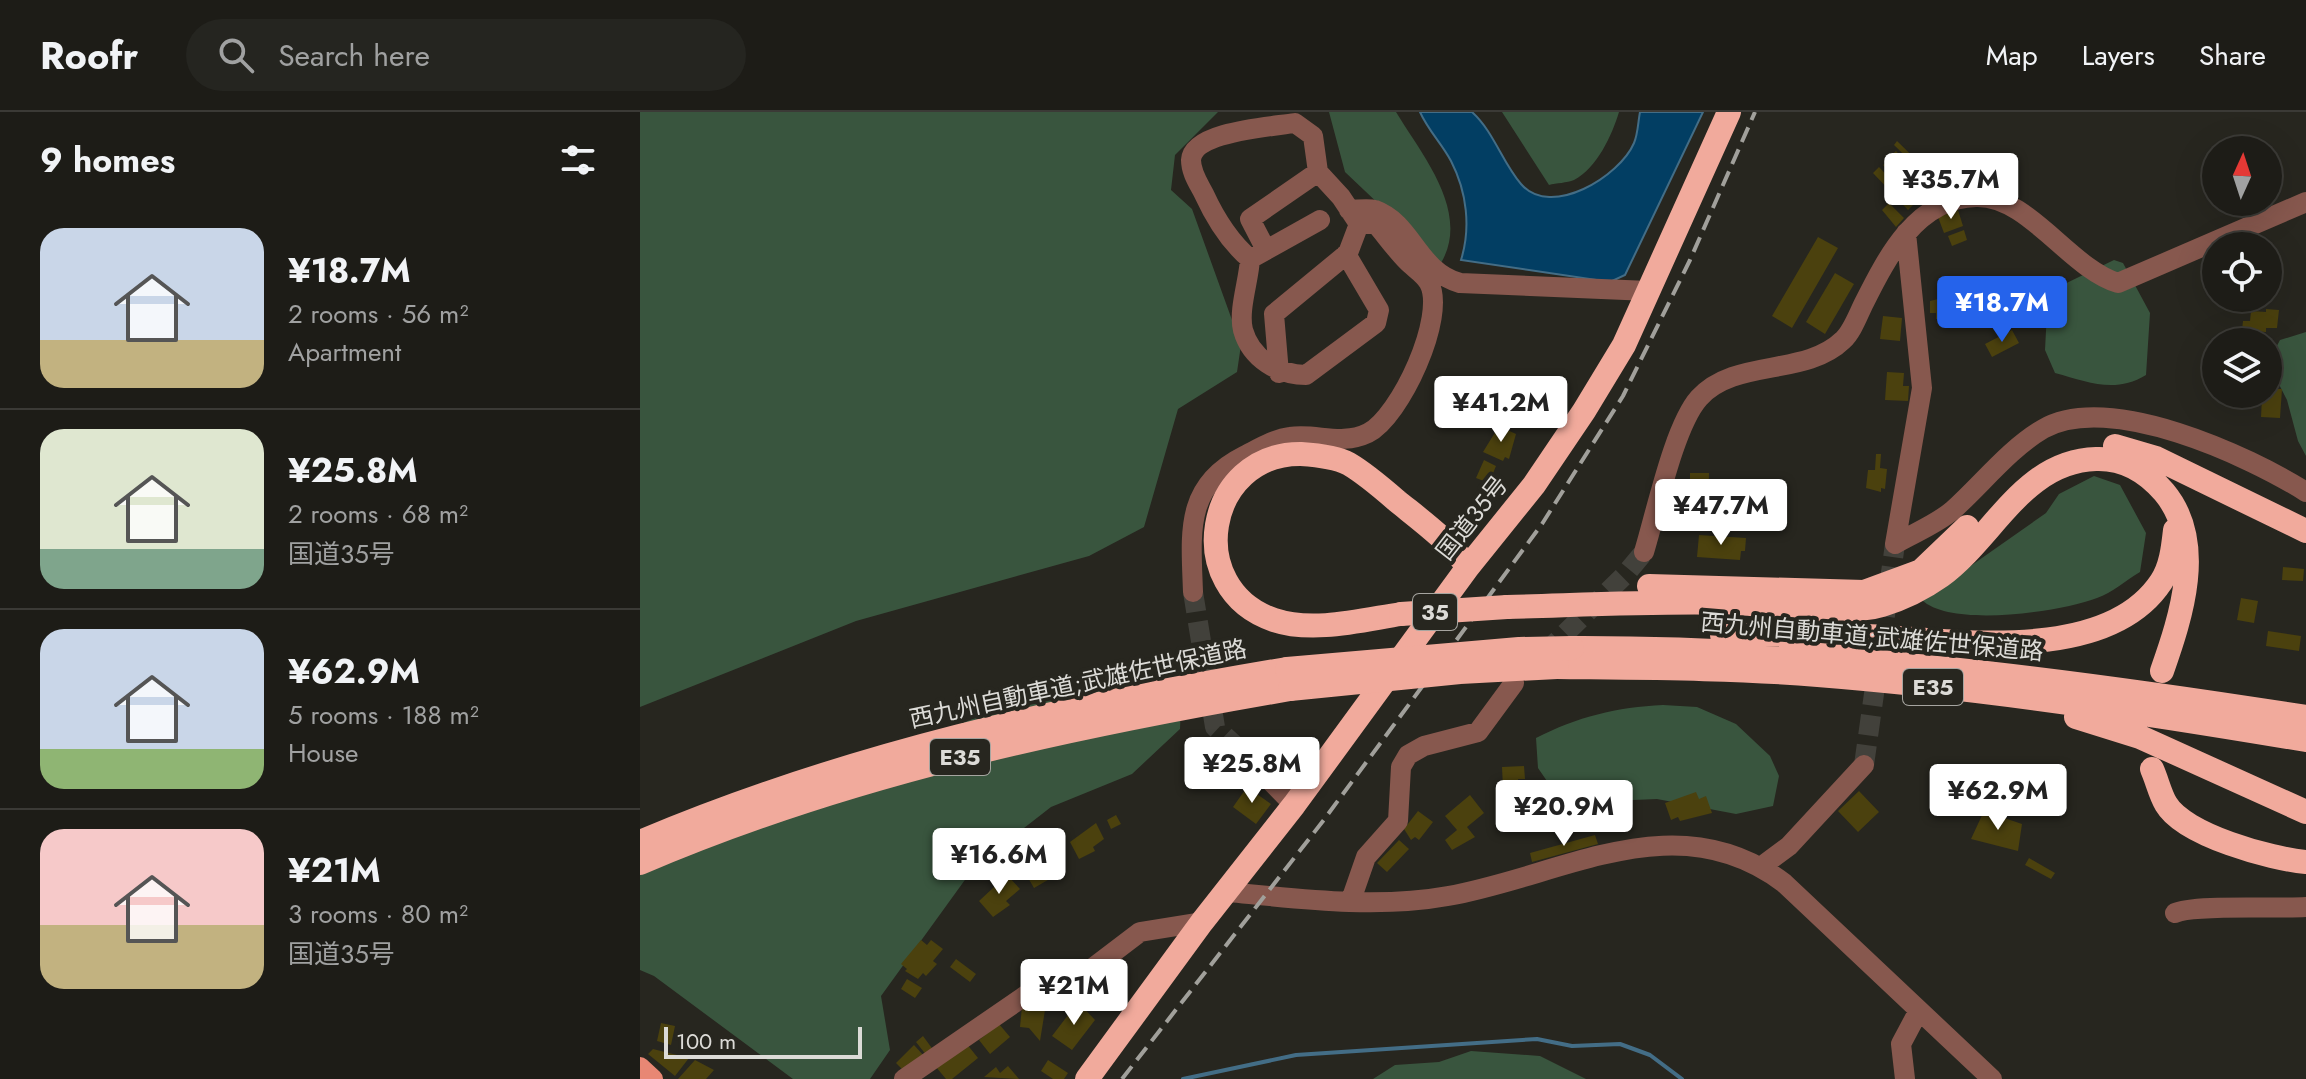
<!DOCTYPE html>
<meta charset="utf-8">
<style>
body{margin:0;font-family:Jost,"Noto Sans JP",sans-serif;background:#252520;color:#f1f3f6;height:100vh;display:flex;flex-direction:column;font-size:30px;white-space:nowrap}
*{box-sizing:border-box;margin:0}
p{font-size:26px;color:#a0a1a1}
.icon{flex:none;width:44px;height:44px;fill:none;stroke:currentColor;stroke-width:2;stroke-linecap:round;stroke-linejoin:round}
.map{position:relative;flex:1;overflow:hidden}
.drawer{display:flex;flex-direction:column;background:#1d1c17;width:640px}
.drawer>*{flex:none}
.needle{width:52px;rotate:3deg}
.fabs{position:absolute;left:1562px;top:24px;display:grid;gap:16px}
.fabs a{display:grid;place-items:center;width:80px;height:80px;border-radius:50%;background:#1d1c17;box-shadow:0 8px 32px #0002,0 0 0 2px #3b3a36;font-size:40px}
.scale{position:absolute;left:24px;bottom:20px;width:198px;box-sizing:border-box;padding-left:8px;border:4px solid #dcdbd7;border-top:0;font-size:22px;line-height:28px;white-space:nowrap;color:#dcdbd7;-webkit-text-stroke:6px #27261f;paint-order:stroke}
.price{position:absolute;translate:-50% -68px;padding:0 18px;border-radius:8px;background:#fff;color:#222;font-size:26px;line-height:52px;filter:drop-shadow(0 2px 4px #0008)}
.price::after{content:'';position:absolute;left:50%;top:48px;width:24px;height:18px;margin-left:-12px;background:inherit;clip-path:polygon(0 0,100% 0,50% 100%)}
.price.active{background:#2563eb;color:#fff}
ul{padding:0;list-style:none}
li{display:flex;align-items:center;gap:24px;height:200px;padding:0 40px}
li+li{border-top:2px solid #3b3a36}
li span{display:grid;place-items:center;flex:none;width:224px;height:160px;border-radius:24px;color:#555}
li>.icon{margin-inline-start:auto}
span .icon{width:96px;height:96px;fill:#fffc;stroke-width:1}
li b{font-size:34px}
h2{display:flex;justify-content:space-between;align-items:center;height:96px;padding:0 40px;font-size:34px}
header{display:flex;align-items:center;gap:48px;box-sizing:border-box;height:112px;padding:0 40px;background:#1d1c17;border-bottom:2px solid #3b3a36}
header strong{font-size:38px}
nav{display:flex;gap:44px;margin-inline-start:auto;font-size:28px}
.search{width:560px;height:72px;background:#252520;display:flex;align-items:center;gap:20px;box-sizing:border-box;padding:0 28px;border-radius:44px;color:#a0a1a1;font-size:30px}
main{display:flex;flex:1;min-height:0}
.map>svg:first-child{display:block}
.green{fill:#39553e}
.water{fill:#023e63;stroke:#436d86;stroke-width:2}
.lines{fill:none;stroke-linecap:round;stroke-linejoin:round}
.stream{stroke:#436d86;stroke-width:4}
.building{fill:#4b410e}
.minor-tunnel{stroke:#42413b;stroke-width:20;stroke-dasharray:20 10;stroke-linecap:butt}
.minor{stroke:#87584e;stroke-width:20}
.major{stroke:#e88774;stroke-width:20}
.highway{stroke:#f1aa9c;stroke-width:24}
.rail{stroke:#a1a09b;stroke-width:4;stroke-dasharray:16 8;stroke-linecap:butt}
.highway-bridge{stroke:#f1aa9c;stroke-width:24}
.labels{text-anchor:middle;stroke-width:8;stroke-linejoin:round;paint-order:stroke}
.shield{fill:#27261f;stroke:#a6a5a0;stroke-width:2}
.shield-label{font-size:22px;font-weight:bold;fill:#dcdbd7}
.street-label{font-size:24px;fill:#dcdbd7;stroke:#27261f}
</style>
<header>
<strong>Roofr</strong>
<div class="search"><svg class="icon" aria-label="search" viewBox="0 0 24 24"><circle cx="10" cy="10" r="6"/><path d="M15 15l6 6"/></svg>Search here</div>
<nav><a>Map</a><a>Layers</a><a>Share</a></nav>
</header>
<main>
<section class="drawer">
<h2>9 homes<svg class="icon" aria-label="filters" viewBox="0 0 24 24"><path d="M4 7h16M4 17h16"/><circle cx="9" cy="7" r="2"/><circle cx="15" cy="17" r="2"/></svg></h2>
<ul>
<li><span style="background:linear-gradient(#c9d6e8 70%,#c2b280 0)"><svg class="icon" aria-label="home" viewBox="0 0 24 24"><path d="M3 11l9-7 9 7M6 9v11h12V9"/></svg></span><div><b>¥18.7M</b><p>2 rooms · 56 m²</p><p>Apartment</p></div></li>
<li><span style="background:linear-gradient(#dfe7d0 75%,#7fa58c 0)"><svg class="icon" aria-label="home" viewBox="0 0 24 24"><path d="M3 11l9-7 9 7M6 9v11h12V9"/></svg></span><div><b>¥25.8M</b><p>2 rooms · 68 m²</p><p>国道35号</p></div></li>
<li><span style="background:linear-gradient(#c9d6e8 75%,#8fb573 0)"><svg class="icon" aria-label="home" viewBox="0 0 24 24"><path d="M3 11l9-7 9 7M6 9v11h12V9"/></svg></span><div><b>¥62.9M</b><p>5 rooms · 188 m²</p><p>House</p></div></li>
<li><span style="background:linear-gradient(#f6c9c9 60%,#c2b280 0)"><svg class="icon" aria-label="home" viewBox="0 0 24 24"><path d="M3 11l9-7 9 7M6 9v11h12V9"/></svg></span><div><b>¥21M</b><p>3 rooms · 80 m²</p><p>国道35号</p></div></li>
</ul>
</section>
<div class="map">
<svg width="1666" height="967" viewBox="0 0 1666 967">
<rect width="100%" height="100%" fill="#27261f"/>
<path class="green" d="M0,0H578L535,43L531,78L552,97L601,233L597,260L538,297L504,415L449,444L216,509L0,595Z
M689,0H756C782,43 831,100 801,151L705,60Z
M862,0H979C972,23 957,56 934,68C927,71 916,71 909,73Z
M1474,148L1483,151L1510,201L1506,263C1475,282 1448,270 1415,261L1405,238L1408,180Z
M1666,220V344L1658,329L1647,288L1628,251L1640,228Z
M1454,364L1480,373L1506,421L1500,460C1486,468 1472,481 1457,486C1420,500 1311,516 1282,488L1406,401L1419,382Z
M463,574L520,578L541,592L540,617L492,662L411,695L335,754L241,884L250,938L230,967H153L14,864L0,858V755L204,660L335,606Z
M1023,593L1057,595L1096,612L1130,644L1139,664L1133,694L1096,702L1017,687L922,691L898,656L896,626C937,605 977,595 1023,593Z
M831,939L900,944L946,967H733L755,953L799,950Z"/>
<path class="water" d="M780,0H832C854,20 862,50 881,72C911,107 980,64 994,31C998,22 998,10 1000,0H1063L985,163L970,170L821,148C831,116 827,80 811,49C802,32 788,18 780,0Z"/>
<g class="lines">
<path class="stream" d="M543,967L656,943L897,927L932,934L980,932L1010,943L1042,967"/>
</g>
<path class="building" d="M1257,29L1300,71L1297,75L1254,33Z
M1256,39L1294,80L1287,86L1249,45Z
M1249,48L1281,85L1275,90L1243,53Z
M1239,55L1274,92L1268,98L1233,61Z
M1249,91L1264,106L1256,115L1242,98Z
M1318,98L1323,114L1304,121L1298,105Z
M1324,118L1327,128L1312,134L1308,124Z
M1178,125L1198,136L1152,216L1132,204Z
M1195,161L1214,172L1185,222L1166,210Z
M1298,169H1310L1311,178H1298Z
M1315,183L1316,206L1296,207V201H1290V189Z
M1626,197L1639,198L1637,216H1626V220L1602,218L1603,209H1610L1611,199L1626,200Z
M1243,204L1262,206L1260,229L1240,227Z
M1372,218L1379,231L1352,245L1345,232Z
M1247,260L1264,261L1263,274H1269L1268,289L1245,288Z
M1636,277H1642L1640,306L1621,305L1622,285H1626L1628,278Z
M859,314L876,322L869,347L865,345L863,349L843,340Z
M1236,342H1241L1240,356L1247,357L1245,377L1241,376V380L1226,376L1228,358H1235Z
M844,348L856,354L849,371L836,366Z
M1050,361H1069L1068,395H1042L1043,375H1050Z
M1059,423L1106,426L1105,439H1101L1100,448L1057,445Z
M1643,455L1664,457L1663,469L1642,468Z
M1601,486L1618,489L1614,511L1597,508Z
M1628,519L1661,524L1659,539L1626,534Z
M884,654L885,667H878L879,675L863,676L862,655Z
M607,675L631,692L616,712L593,695Z
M1219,679L1239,700L1218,720L1198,699Z
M1056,680L1059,687L1066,684L1072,701L1040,709L1038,705L1031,708L1025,691Z
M830,683L844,701L827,715L835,725L812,738L805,728L817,718L805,704Z
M778,699L793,710L779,728L775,725L771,728L764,717Z
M1344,699L1382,712L1378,739L1331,727Z
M476,703L481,712L471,717L467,708Z
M456,711L464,727L453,735L455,739L439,747L430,730Z
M955,723L958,732L892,750L890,741Z
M759,728L769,737L747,760L737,751Z
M1389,746L1415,761L1411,767L1385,753Z
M406,753L413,765L394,776L387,764Z
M367,763L380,777L366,789L370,793L353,805L339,789Z
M281,828L287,833L291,828L303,837L293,849L297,852L286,864L283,861L278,867L265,859L267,857L261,852Z
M316,847L336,862L330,870L310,855Z
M267,867L282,876L275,886L261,877Z
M438,890L455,908L432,938L412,924Z
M382,895L405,898L400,929L389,916L380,915Z
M21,911L35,914L31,933L17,929Z
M359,912L370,925L350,942L339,928Z
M283,924L294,939L287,944L276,930Z
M326,931L338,946L312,967H306L296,955Z
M274,933L284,944L266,961L256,951Z
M13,937L49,946L35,964L8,942Z
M55,948L74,958L66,967H38Z
M408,948L428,961L424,967H413L401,959Z
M368,954L379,967L344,965L356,955L360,961Z"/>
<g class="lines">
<path class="minor-tunnel" d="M553,480L575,615L603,641
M904,542L985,463L1004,440
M1224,653L1255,432"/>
<path class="minor" d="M709,98C717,98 728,96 735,98C773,112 777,159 820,171L1009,179
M680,108L610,147C609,168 598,198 603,218C611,247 639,263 666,263L736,211L739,198L706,142
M626,138L610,107L678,60
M610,147C590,130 575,106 564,82C559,72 551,61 551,48C553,19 631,15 655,11L673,24L678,60L701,85L719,112L708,141L634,202L639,261
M1255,432C1274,421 1297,412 1313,398C1342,372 1369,337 1403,317C1469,279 1609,344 1666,380
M1255,432L1282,276L1266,121
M1004,440C1016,401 1034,314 1059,286C1095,246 1165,265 1203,228C1212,220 1218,203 1224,191C1247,145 1277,86 1336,85C1388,83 1429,156 1478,171L1666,90
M553,480C551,421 544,374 604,344C618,337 634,327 650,325C677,321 701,334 728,321C760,305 807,204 789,171C785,163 774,156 768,150C756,138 747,125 736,112H719
M603,641L654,693
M1122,754L1149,734L1224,653
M589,780C660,787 737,797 808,784C923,764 1036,689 1144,771L1352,967
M711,788L726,745L758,709L761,655L768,643L784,634L838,620L874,571
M1535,801C1553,792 1637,797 1666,795
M264,967L389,881L429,874L500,820L562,810
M1265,967L1261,932L1278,900"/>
<path class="major" d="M0,955L13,967"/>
<path class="highway" d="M1475,334L1516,346L1666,419
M1009,474L1224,480L1281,459L1327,415
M867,495C942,493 1017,489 1091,491C1132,492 1206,504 1242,493C1262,487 1284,476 1301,464C1354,425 1383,349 1456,347C1483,346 1506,359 1524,380C1566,430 1541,505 1522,559
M761,502C722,508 673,521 634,508C542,477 565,341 661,342C676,343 696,345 709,352C726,362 742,376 757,389C783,410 808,428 828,455
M1082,523C1131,523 1180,521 1228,524C1312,528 1466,553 1521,470C1531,455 1533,436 1535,418
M932,536C1178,535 1423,567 1666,605
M917,555C1004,556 1092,556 1178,563C1342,576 1505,601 1666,628
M1436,605L1500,625L1666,700
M1512,657C1517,668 1520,682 1526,692C1544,723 1631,747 1666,750
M0,730C208,642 425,594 647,557
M0,751C207,662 429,615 650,577
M447,967L562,810L654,693L828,455L894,373L944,299L984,233L1089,0"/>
<path class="rail" d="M482,967L683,709L902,412L983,284L1050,148L1115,0"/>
<path class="highway-bridge" d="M761,502L867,495
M647,557L879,537L932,536
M650,577L820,560L917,555"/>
</g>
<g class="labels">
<g class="shield">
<rect x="773" y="482" width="44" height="36" rx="6"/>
<rect x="1263" y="557" width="60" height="36" rx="6"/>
<rect x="290" y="627" width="60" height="36" rx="6"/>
</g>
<g class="shield-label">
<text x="795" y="508">35</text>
<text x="1293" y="583">E35</text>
<text x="320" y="653">E35</text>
</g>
<g class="street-label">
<text transform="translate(832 406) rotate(-52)" y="8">国道35号</text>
<text transform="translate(1232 525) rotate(5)" y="8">西九州自動車道;武雄佐世保道路</text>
<text transform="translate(438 572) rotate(-12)" y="8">西九州自動車道;武雄佐世保道路</text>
</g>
</g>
</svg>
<div class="fabs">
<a><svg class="needle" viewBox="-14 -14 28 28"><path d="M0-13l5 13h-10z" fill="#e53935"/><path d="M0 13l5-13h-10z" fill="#a0a1a1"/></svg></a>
<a><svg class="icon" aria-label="locate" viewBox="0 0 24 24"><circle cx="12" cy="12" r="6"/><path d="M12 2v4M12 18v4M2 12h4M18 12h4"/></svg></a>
<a><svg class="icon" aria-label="layers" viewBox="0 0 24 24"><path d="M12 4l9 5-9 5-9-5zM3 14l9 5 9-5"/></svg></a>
</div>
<div class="scale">100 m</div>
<b class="price" style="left:1311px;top:109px">¥35.7M</b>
<b class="price active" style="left:1362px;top:232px">¥18.7M</b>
<b class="price" style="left:861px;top:332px">¥41.2M</b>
<b class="price" style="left:1081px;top:435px">¥47.7M</b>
<b class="price" style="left:612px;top:693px">¥25.8M</b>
<b class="price" style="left:1358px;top:720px">¥62.9M</b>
<b class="price" style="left:924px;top:736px">¥20.9M</b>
<b class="price" style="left:359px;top:784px">¥16.6M</b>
<b class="price" style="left:434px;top:915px">¥21M</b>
</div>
</main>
